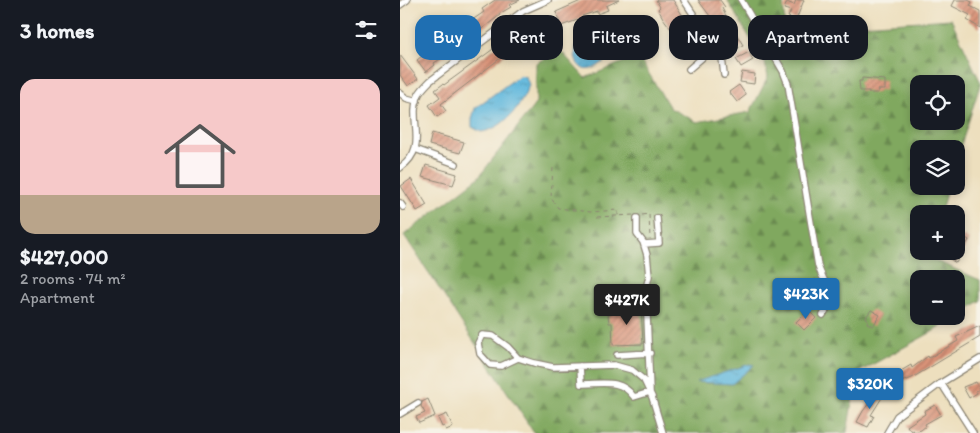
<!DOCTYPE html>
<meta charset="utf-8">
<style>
body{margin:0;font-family:Itim,sans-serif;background:#20242c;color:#f1f3f6;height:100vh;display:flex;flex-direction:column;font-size:19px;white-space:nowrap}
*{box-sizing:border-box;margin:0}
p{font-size:16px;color:#9ea1a6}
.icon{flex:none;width:28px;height:28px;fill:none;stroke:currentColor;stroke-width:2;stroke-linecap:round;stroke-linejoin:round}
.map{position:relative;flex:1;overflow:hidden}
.panel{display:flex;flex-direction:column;background:#171b24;width:400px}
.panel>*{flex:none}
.banner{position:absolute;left:15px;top:15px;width:475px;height:45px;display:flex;gap:10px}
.controls{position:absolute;left:510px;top:75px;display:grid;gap:10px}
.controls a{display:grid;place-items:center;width:55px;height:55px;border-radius:10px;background:#171b24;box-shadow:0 2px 8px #0003;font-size:25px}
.price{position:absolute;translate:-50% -42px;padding:0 11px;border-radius:5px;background:#1f6fb2;color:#fff;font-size:16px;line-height:32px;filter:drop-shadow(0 1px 2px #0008)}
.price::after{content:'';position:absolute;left:50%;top:30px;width:15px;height:11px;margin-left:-8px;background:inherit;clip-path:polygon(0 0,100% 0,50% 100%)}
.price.selected{background:#222;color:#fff}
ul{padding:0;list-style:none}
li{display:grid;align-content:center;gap:10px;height:265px;padding:0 20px}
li+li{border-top:1px solid #363941}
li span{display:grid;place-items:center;height:155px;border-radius:15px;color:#555}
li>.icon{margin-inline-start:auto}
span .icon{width:90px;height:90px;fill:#fffc;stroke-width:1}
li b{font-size:21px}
h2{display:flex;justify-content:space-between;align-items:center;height:60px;padding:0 20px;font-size:21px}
.pill{padding:0 18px;border-radius:15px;background:#171b24;box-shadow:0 2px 8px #0003;font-size:18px;line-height:45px}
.pill.selected{background:#1f6fb2;color:#fff}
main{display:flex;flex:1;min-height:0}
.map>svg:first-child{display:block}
.forest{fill:url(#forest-firs);stroke:#566a45;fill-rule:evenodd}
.water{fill:url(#water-ripples);stroke:#467284}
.building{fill:url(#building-hatch)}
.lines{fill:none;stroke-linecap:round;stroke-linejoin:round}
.minor-casing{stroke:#8c8574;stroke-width:8}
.path{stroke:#8c8574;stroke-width:1;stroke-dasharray:4 4;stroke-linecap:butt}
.minor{stroke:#fff;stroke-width:5.5}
</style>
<main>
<section class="panel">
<h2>3 homes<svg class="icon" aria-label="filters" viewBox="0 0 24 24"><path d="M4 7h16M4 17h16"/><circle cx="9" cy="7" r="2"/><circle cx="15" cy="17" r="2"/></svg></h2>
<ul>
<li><span style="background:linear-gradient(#f6c9c9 75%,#b9a48a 0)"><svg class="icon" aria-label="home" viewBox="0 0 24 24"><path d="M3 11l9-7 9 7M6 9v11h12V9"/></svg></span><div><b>$427,000</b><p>2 rooms · 74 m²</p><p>Apartment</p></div></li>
</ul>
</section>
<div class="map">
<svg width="580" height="433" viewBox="0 0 580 433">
<defs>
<pattern id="forest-firs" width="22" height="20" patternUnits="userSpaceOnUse" patternTransform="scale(1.25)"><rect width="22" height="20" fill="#80a85f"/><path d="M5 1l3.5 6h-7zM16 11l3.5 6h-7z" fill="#69894f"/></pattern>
<pattern id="water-ripples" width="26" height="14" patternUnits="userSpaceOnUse" patternTransform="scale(1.25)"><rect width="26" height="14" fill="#60b8dd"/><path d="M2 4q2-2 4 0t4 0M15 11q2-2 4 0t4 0" fill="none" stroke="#4f96b3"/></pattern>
<pattern id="building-hatch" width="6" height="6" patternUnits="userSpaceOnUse" patternTransform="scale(1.25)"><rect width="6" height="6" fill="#d99378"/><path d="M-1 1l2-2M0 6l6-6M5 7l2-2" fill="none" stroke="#b07863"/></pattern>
</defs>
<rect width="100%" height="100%" fill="#f7f3e8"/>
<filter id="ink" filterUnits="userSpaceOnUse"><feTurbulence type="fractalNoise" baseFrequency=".02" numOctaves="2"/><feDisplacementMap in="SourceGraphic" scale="10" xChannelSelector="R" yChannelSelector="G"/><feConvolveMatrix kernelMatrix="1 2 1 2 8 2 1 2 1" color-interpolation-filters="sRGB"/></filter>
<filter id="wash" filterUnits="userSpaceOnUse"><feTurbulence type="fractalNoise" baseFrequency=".0096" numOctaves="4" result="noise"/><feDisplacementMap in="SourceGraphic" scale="20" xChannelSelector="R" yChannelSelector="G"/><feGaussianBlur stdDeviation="1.12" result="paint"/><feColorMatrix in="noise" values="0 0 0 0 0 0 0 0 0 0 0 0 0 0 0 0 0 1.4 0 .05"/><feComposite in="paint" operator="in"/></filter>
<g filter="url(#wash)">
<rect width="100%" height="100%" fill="#eddfbe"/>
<path class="forest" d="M327,0H383L385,30L551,19L580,81V85L556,161V149H519V186H548L540,214H519V251H528L527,257L580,280V301L532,332L457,373L447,433H134L4,235L78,178L136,103V63L160,50L185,78L238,56L270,108L297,122L350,112L368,77L365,63ZM519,84H556V121H519ZM519,279H556V316H519Z"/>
<path class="water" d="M212,25L223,26L227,32L226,41C217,50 194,76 182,68C174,62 175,55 176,46L197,31Z
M120,75L126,77L129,85C122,105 104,129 81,132L72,127V119L75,108Z
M350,364L354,365L332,384L296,382Z"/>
<g id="blocks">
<path class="building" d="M95,0H120L109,5L111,7L99,14L100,15L56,49L34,63L35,65L26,72L17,60L37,44L84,12L82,9Z
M183,0H219L206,6L208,10L197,14V11L182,16L183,18L161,26L156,12Z
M256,0H273L300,44L290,50L282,39L281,40L273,28L271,29L263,18L258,9L260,7Z
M298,0H320L325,7L322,8L329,22L343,45L330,52L310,16Z
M396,0H404L396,20L388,17L391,11L384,9L387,2L394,5Z
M555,0H568L572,2L570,6L580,11V28L567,20L570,15L552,6Z
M100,44L107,53L41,104L46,111L37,117L29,105L40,97L35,90L43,84L44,85Z
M349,52L353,60L341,67L336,59Z
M0,55L18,79L8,86L0,75Z
M342,72L355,74L354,84L340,82Z
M462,78L485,80V90H478V93H469V91H460L459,81H462Z
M339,85L346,95L337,102L329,92Z
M32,133L64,142L60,153L29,145Z
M26,165L57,174L53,185L22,177Z
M11,179L27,205L17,211L1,186Z
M556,232L569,240L556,263L537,251H556Z
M241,306L243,344L213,345L212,323H209L208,315L212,314L211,308Z
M408,310L416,318L404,330L396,322Z
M471,310L480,315L473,326L467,323L468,320L466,317Z
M580,326V337L512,378L507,380L506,379L488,393L482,384L484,382L483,380L487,377L485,375L491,370L494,375L511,365L512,368L528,356L529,358L558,341L556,337Z
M576,382L580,389L576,391L577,393L569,398L563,387Z
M478,393L483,396L471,415L474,416L468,427L457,422L463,411L470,402L468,400L472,394L475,396Z
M28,399L35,416L19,423L16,417L25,413L21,406L22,402Z
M535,405L541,415L525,424L526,426L521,430L515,432L513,430L511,431L507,426L525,414L524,411Z
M47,414L53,427L46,430L44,426L42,427L38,418Z"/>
</g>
</g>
<g filter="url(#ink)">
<use href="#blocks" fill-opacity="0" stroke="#8c8574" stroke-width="1"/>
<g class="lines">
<defs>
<path id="minor" d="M284,0L322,58L324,75
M341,0L383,71L388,84L418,266C425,286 437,295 423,315
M0,5L7,0
M289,69L303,57L314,45
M0,93L6,98L17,101
M15,149L56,164
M0,168C31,146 6,120 19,94C22,89 26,85 30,81L123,11L148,0
M0,203L3,207
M244,244L259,243L257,218
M217,355L250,353
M118,358L101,366L90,365L80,354L78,343L82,335L93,336L108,347L118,358L134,363L153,367L214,365L232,370L244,380L252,397L263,433
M180,366L181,384C202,384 221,378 234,397L250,392L246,289L249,276L247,255L243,242L237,234V218
M541,383L573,433
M0,414L18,403
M487,433L497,416L541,383L580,359"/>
</defs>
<use href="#minor" class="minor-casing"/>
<path class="path" d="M153,168L151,198L158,208L190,212L218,210V216
M242,215L249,214L250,239
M197,217L233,215"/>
<use href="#minor" class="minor"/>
</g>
</g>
</svg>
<div class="controls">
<a><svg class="icon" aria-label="locate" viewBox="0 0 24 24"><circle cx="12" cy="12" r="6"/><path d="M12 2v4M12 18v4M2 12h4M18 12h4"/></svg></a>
<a><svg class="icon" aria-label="layers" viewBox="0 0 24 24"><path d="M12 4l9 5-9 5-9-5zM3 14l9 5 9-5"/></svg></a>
<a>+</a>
<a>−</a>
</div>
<b class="price" style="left:406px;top:320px">$423K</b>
<b class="price selected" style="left:227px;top:326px">$427K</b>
<b class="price" style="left:470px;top:410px">$320K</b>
<div class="banner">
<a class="pill selected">Buy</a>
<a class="pill">Rent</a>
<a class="pill">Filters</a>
<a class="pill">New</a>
<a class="pill">Apartment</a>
</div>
</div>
</main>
